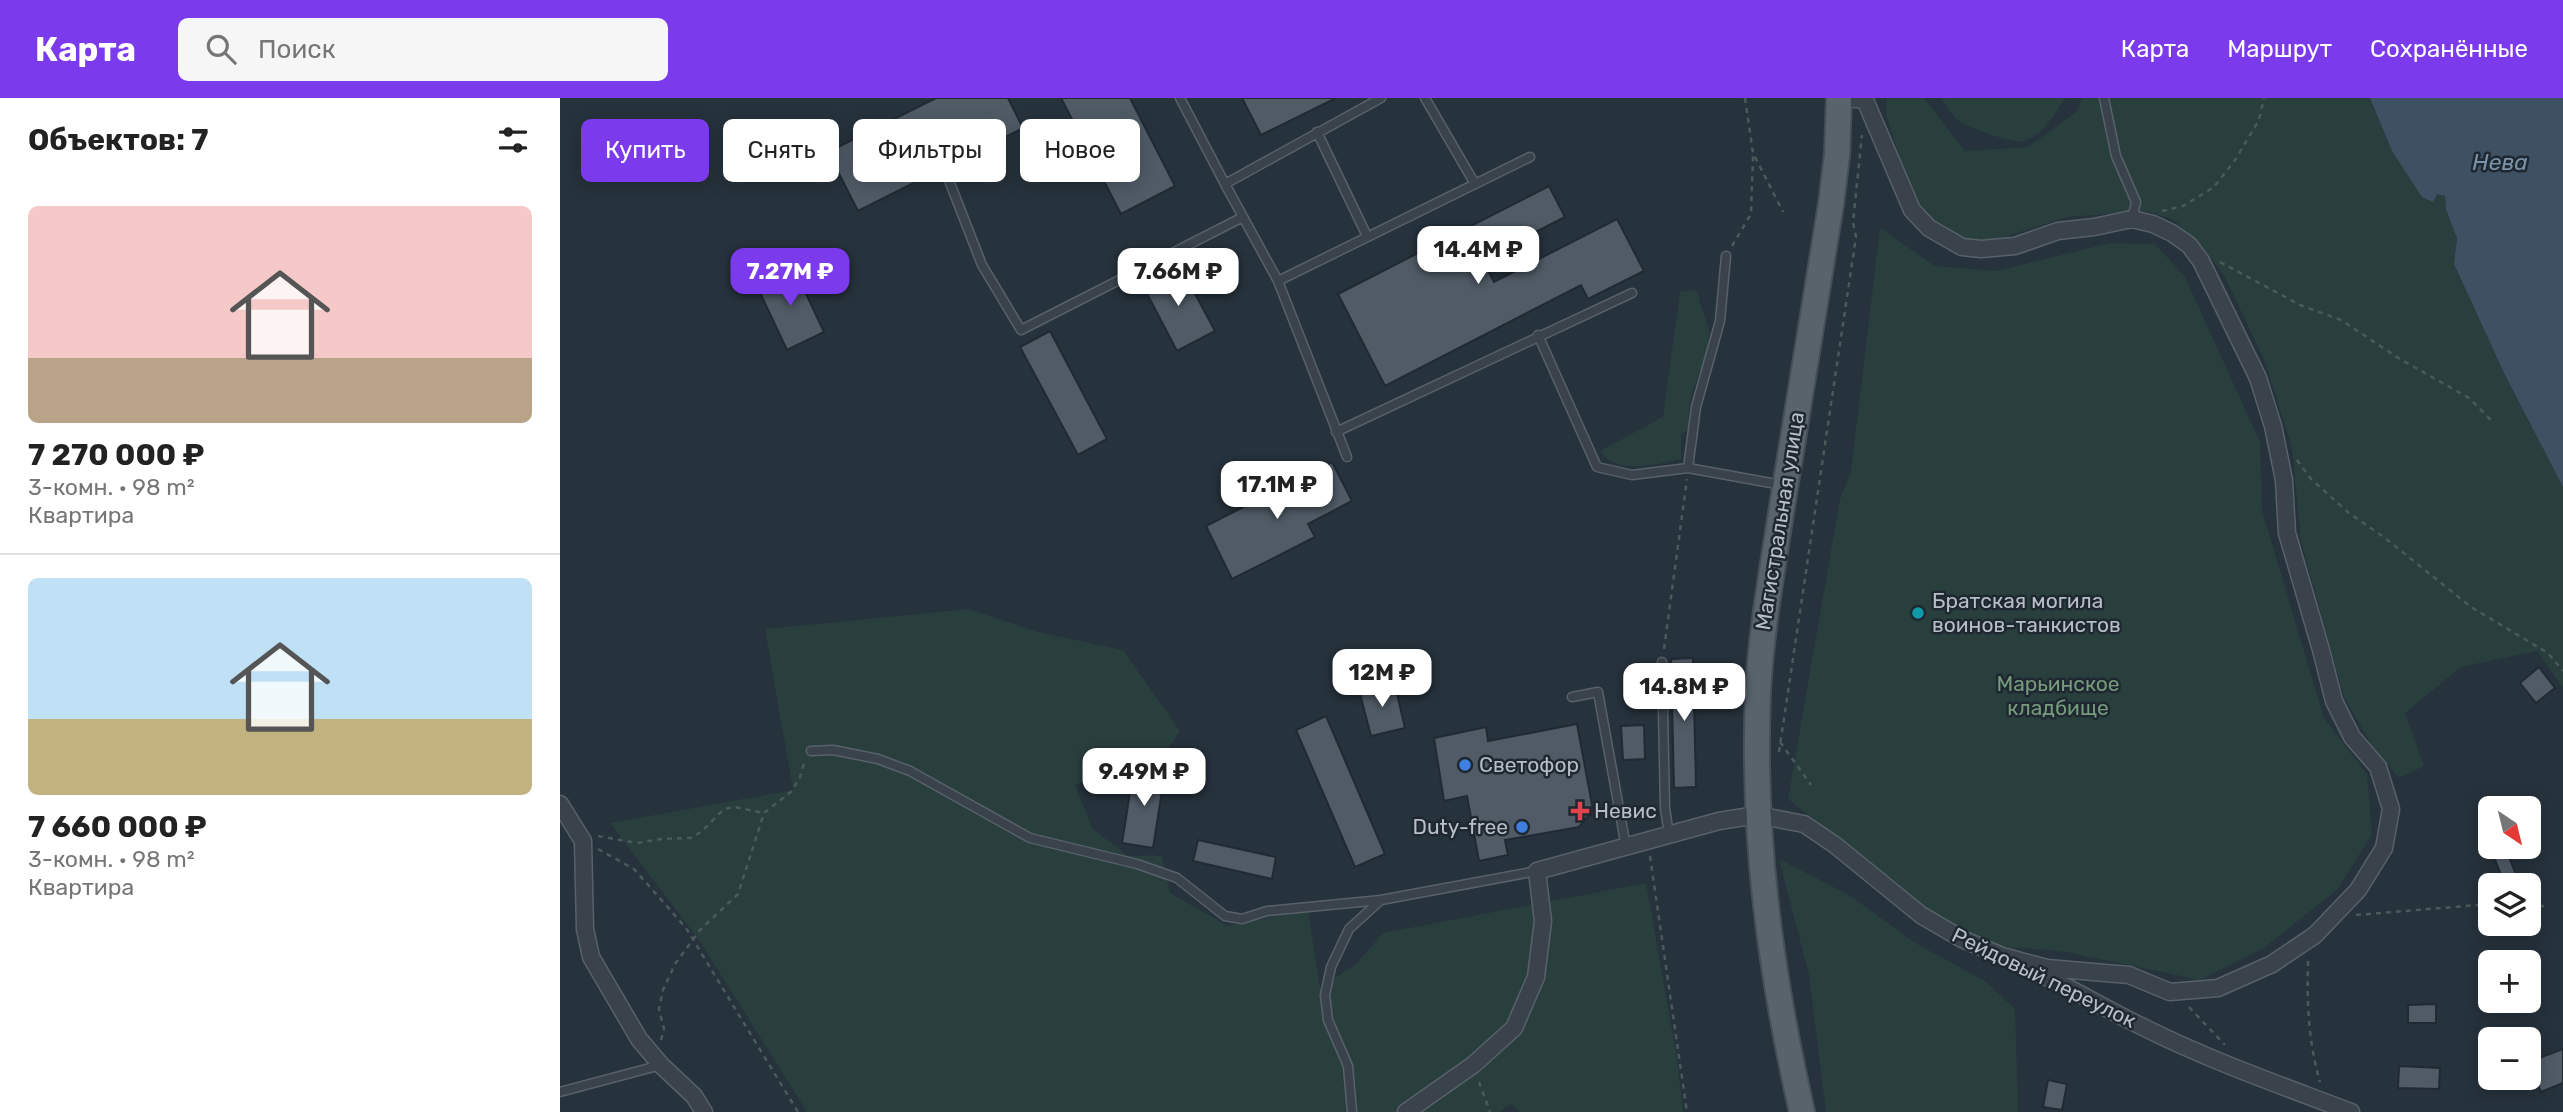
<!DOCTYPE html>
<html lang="ru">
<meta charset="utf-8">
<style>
body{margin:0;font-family:Rubik,sans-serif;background:#f6f6f6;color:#222;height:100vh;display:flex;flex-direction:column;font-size:26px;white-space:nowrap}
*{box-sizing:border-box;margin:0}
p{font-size:23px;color:#767676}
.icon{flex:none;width:38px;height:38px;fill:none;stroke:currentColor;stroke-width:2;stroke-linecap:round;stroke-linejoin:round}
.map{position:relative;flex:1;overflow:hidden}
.details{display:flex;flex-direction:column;background:#fff;width:560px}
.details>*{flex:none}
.banner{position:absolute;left:21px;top:21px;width:665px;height:63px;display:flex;gap:14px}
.needle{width:46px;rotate:145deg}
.controls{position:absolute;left:1918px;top:698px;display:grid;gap:14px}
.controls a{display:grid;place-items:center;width:63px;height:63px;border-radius:10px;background:#fff;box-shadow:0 4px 18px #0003;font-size:35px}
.price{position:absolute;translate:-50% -60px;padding:0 16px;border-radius:14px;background:#fff;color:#222;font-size:23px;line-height:46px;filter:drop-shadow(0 2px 4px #0008)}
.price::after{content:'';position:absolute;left:50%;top:42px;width:21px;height:16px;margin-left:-10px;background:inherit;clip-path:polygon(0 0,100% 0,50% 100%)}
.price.on{background:#7c3aed;color:#fff}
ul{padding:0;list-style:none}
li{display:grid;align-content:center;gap:14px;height:371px;padding:0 28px}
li+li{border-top:2px solid #e0e0e0}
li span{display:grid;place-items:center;height:217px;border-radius:10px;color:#555}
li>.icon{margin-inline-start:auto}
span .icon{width:126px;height:126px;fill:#fffc;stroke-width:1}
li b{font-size:30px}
h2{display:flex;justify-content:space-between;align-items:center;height:84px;padding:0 28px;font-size:30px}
.pill{padding:0 24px;border-radius:10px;background:#fff;box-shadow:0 4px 18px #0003;font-size:24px;line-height:63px}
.pill.on{background:#7c3aed;color:#fff}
header{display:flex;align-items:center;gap:42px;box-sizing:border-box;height:98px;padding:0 35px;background:#7c3aed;color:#fff}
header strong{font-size:33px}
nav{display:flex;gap:38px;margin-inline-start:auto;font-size:24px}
.search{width:490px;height:63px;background:#f6f6f6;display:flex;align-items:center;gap:18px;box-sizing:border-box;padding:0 24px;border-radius:10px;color:#767676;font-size:26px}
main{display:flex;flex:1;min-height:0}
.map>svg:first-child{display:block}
.green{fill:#293f3e}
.water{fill:#3d5163}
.building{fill:#505b66;stroke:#212a33;stroke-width:2}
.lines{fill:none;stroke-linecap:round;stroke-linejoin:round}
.lane-casing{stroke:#58616a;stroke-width:11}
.street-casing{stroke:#58616a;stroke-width:19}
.primary-casing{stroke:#464f58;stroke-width:28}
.path{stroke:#485b5b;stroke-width:2.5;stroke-dasharray:5 5;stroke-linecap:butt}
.lane{stroke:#3a434c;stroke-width:8}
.street{stroke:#3a434c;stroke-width:16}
.primary{stroke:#58636c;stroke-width:24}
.culture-dot{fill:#0f9aa8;stroke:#1f2831;stroke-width:2.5}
.shop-dot{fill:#3f7fe0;stroke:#1f2831;stroke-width:2.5}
.health-dot{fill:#e0444e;stroke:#1f2831;stroke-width:2.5}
.labels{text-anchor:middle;stroke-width:5;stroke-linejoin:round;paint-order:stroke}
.street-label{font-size:21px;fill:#b6bec7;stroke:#1f2831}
.poi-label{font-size:21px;fill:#b6bec7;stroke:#1f2831;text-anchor:start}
.park-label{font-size:21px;fill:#769b7b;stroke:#1f2831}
.water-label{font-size:23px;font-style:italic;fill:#7992a8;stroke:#1f2831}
</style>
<header>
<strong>Карта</strong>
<div class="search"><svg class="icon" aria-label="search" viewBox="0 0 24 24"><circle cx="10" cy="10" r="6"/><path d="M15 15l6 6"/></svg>Поиск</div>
<nav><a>Карта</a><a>Маршрут</a><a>Сохранённые</a></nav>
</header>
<main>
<section class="details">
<h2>Объектов: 7<svg class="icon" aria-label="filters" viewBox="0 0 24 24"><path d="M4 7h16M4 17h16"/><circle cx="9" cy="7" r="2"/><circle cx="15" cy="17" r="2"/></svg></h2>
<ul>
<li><span style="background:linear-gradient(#f6c9c9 70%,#b9a48a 0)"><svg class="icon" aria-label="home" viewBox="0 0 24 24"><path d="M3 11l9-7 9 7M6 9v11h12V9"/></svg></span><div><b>7 270 000 ₽</b><p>3-комн. · 98 m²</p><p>Квартира</p></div></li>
<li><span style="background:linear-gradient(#bfe0f5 65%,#c2b280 0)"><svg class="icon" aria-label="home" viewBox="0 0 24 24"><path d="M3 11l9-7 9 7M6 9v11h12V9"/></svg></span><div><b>7 660 000 ₽</b><p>3-комн. · 98 m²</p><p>Квартира</p></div></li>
</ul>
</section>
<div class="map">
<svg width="2003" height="1014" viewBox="0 0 2003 1014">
<rect width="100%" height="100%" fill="#26323c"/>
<path class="green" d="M1327,0H1364L1405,53L1468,49L1516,14L1522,0H1810L1832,53L1877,96L1885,98L1886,113L1897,140L1894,166L1944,275L2003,389V590L1977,553L1901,569L1845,615L1864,668L1839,680L1811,646L1784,599L1741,443L1732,350L1706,266L1665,179L1643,149L1614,122L1586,113L1507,119L1432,143L1387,139L1352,100L1326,16Z
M1381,0H1505C1495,15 1484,37 1464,43C1452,46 1407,29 1397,22C1391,17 1386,6 1381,0Z
M1320,130L1375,168L1437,173L1550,145L1595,146L1625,179L1700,344L1702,412L1764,620L1807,676L1812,736L1778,791L1704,850L1640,882L1501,853L1432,848L1369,812L1228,701L1280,401L1291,373Z
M1132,192L1139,195C1138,209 1148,220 1149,233C1150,268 1122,296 1130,331L1121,336V361C1097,366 1057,378 1040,353L1103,319L1120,194Z
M409,511L478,534L563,552L620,633L599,664L562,666L515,687L533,731L568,758H602L610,795L668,828L748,812L760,890L797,865L823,835L1086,785L1117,961L1123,1014H960L951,1005L940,1014H247L139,842L50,725L233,692L205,531Z
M1219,761L1289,797L1357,846L1425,883L1455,911L1458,1014H1266L1249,877Z"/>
<path class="water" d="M1810,0H2003V389L1944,275L1894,166L1897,140L1886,112L1885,98L1877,96L1873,104L1862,99L1832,53Z"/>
<path class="building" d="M376,0H448L463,30L298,113L268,54Z
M501,0H570L615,88L561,116Z
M682,0H776L701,37Z
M989,88L1005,119L922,161L934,184L1057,121L1084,173L1028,201L1021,187L825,288L778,196Z
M619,166L655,233L617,253L582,186Z
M233,168L264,234L227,252L196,186Z
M490,233L547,341L518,357L460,249Z
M772,364L792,403L748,426L755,439L672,481L646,428Z
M1133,560L1136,689L1114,690L1111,561Z
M1979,569L1995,590L1976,605L1960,585Z
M834,583L845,630L811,638L799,592Z
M766,618L825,756L795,769L736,632Z
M1017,626L1033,712L1019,729L945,742L948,757L919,763L907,698L884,703L874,640L926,629L928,643Z
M1084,627L1085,661L1063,662L1061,628Z
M574,669L605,674L593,750L562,745Z
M638,742L716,759L712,781L633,763Z
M1930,749H1945L1956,776L1943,782Z
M1876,906V925H1848V907Z
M2003,951V985L1981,994L1969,964Z
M1839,968L1880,970L1879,991L1838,990Z
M1488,982L1507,986L1502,1012L1483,1009Z"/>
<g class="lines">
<defs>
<path id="lane" d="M620,0L665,86L821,0
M865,0L915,86
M1544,0L1556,58L1576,104L1572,121
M757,34L807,138
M390,85L422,167L461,232L683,119
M665,86L718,183L787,359
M718,183L970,59
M978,237L1037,369L1072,377L1128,370L1222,387
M776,334L1072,195
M1128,370L1136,309L1160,223L1166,158
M1102,564L1105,710L1109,737
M1012,599L1038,594L1066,749
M251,653L273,652L318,661L350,673L470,740L577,766L617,780L665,818L682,821L707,813L821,802L977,773
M0,994L101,967
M792,1014L788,968L768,922L765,897L771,869L789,831L821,802"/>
<path id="street" d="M1285,0L1305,2L1352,112L1369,130L1402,149L1421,151L1455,148L1498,133L1534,129L1572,121L1593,126L1612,135L1629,147L1641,163L1698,280L1713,328L1724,382L1727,435L1761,552L1774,603L1792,639L1818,669L1831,711L1824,750L1798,792L1755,837L1712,866L1658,890L1610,894L1569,877L1487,870L1446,859
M0,706L23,743L25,831L31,859L79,941L101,967L134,998L144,1014
M1474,873C1511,890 1546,911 1583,929C1651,963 1720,987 1791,1014
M846,1014L913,967L954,930L976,879L983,823L977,773L1159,723L1197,717L1244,726L1275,747L1361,817L1402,841L1454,863"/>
<path id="primary" d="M1242,1014C1210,873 1192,738 1198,594C1201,534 1212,474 1221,415C1237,312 1255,209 1271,106L1277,57L1279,0"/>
</defs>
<use href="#lane" class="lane-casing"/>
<use href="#street" class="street-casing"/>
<use href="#primary" class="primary-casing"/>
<path class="path" d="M1185,0L1193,55L1223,114
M1602,113L1623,108L1654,89L1675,62L1699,22L1704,0
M1172,148L1191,116L1193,58
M1660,164L1740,207L1781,222L1840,261L1909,300L1932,323
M1737,362L1751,381L1789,415L1825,440L1911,509L1988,555L2003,573
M1104,551L1127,381
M1220,644L1251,687
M1219,654L1296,139L1293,124L1302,37
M38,738L77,745L101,741L130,740L141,734L164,711L174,709L204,715
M38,751L74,771L126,830L238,1014
M1090,758L1127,1014
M1969,808H1989
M1796,817L1930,806
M1748,863C1747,905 1748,943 1760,984
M1629,909L1665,947
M101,942L104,931L99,911L103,892L115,866L140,832L178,796L204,715L232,693L240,679L245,662
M919,984L930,1014"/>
<use href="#lane" class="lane"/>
<use href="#street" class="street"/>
<use href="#primary" class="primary"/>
</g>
<circle class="culture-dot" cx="1358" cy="515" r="7"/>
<g class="shop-dot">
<circle cx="905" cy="667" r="7"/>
<circle cx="962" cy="729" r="7"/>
</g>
<path class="health-dot" d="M1016.5 702.5h7v7h7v7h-7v7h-7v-7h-7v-7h7z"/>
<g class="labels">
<g class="street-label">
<text transform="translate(1220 423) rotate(-81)" y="7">Магистральная улица</text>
<text transform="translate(1484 880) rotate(26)" y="7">Рейдовый переулок</text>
</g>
<g class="poi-label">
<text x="1372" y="510">Братская могила<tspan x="1372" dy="24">воинов-танкистов</tspan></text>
<text x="919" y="674">Светофор</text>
<text x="1034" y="720">Невис</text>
<text x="948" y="736" text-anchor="end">Duty-free</text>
</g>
<g class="park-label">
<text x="1498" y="593">Марьинское<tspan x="1498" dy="24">кладбище</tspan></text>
</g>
<g class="water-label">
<text x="1940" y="72">Нева</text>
</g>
</g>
</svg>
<div class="controls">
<a><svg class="needle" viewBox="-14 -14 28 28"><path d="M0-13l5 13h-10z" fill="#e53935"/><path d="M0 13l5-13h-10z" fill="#767676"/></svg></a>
<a><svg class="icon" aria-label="layers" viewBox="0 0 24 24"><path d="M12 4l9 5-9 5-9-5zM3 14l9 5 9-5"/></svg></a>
<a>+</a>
<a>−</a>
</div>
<b class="price" style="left:918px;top:188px">14.4M ₽</b>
<b class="price on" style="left:230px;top:210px">7.27M ₽</b>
<b class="price" style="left:618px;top:210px">7.66M ₽</b>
<b class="price" style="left:717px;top:423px">17.1M ₽</b>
<b class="price" style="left:822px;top:611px">12M ₽</b>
<b class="price" style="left:1124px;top:625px">14.8M ₽</b>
<b class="price" style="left:584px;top:710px">9.49M ₽</b>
<div class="banner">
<a class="pill on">Купить</a>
<a class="pill">Снять</a>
<a class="pill">Фильтры</a>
<a class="pill">Новое</a>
</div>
</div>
</main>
